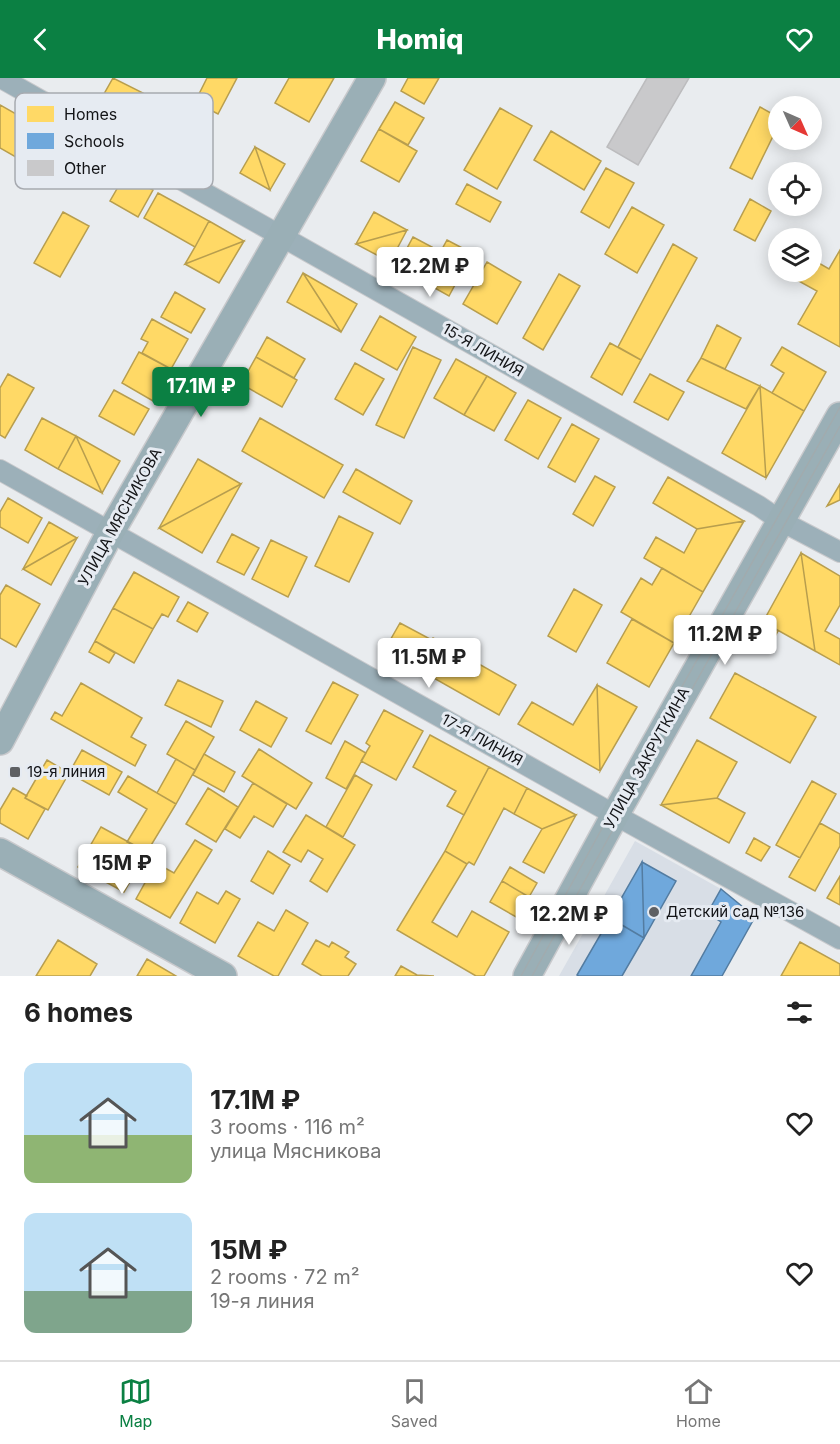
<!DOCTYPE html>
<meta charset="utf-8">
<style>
body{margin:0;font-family:Inter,sans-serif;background:#f2f2f2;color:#222;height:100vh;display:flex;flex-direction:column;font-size:22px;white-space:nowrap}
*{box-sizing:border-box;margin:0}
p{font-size:20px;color:#767676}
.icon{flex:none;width:33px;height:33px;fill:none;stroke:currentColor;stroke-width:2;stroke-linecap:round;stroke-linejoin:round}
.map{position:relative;height:898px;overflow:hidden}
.side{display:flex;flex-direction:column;background:#fff;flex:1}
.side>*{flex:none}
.needle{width:39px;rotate:135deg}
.tools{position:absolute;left:768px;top:18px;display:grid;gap:12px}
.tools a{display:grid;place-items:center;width:54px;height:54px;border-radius:50%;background:#fff;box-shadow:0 3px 15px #0003;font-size:30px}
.price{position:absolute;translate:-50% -51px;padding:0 14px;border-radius:6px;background:#fff;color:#222;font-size:20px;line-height:39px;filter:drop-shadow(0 2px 3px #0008)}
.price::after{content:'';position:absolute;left:50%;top:36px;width:18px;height:14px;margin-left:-9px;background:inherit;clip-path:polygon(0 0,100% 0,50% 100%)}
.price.on{background:#0b8043;color:#fff}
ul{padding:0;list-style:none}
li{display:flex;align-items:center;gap:18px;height:150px;padding:0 24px}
li span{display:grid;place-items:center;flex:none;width:168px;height:120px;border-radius:12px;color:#555}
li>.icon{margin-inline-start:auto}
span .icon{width:72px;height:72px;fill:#fffc;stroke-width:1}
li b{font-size:26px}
h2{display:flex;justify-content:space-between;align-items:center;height:72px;padding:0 24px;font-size:26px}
header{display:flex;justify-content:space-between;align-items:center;height:78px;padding:0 24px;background:#0b8043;color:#fff;font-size:27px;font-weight:800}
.dock{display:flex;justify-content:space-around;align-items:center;height:84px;border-top:2px solid #e0e0e0;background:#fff;font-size:16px;color:#767676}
.dock a{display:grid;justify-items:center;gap:3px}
.dock .on{color:#0b8043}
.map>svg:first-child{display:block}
.built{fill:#d8dee6}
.homes{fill:#ffd966;stroke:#b89e4e;stroke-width:1.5}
.schools{fill:#6fa8dc;stroke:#537ca1;stroke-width:1.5}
.building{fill:#c9c9cb;stroke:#bcbcbe;stroke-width:1.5}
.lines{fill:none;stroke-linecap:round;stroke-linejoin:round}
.street-casing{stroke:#c8c9cc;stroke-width:22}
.secondary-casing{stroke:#c8c9cc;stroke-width:30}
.street{stroke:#9cb0b9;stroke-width:20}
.secondary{stroke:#9aafb6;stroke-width:27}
.tram{stroke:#a1abae;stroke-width:1.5}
.poi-dot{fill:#5e6063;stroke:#e6ebf2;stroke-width:2}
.labels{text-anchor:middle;stroke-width:6;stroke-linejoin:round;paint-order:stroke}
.street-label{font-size:15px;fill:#131417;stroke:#e6ebf2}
.poi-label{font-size:15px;fill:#131417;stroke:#e6ebf2;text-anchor:start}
.key{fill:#e6ebf2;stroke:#a7aab0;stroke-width:1.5}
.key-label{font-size:16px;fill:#131417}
</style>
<header><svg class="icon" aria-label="back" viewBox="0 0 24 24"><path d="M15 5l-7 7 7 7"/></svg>Homiq<svg class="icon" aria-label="heart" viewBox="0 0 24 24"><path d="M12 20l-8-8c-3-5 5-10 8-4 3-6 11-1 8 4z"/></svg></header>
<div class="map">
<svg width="840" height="898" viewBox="0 0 840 898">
<rect width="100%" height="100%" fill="#e9ecef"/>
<path class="built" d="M635,763L721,811L712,827L716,830L712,838L721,844L691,898H559Z"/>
<path class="homes" d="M113,0L143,15L131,39L100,23Z
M207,0H237L218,36L195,24Z
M289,0H334L309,44L275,25Z
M408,0H439L424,26L401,13Z
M395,24L424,40L408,67L379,51Z
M0,27L39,49L21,82L0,70Z
M760,29L778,39V48L752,101L730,90Z
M500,30L532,48L497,111L464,92Z
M379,51L417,73L399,104L361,83Z
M551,53L601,83L584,112L534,82Z
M255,69L270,112L240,95Z
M255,69L285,86L270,112Z
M606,90L634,105L609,150L581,134Z
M125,97L153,112L138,139L110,123Z
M467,106L501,124L490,144L456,126Z
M158,115L209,143L195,169L144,140Z
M750,121L771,133L755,163L734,152Z
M632,129L664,147L637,195L605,176Z
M63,134L89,148L60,199L34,185Z
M374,134L407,152L356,166Z
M209,143L244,163L185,186L195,169Z
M407,152L390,184L356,166Z
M413,159L432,169L416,199L397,189Z
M447,162L472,175L449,218L424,204Z
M244,163L219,205L185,186Z
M673,166L697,180L641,282L618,269Z
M840,172V269L798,246L817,213L795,201L799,194H812V181L829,191Z
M487,184L521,204L497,246L463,226Z
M303,195L357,226L341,254Z
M303,195L341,254L287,224Z
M559,196L580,208L543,272L523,260Z
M175,214L205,231L191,255L161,239Z
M380,238L416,259L397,292L361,272Z
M152,241L188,261L171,291L142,275L148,264L141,261Z
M717,247L741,260L725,291L701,280Z
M267,259L305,281L294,300L256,279Z
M610,265L641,282L622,317L591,299Z
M413,269L441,282L404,360L376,347Z
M782,269L826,294L804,333L772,315L784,295L771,287Z
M139,274L171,291L153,323L122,305Z
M256,279L297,302L282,329L241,306Z
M701,280L760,308L746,331L687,303Z
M456,281L487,298L464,337L434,320Z
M355,285L384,301L363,337L335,321Z
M8,296L34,310L5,360L0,357V310Z
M650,296L684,314L668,342L634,324Z
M487,298L516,315L494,353L464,337Z
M760,308L766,400L722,375Z
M760,308L804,333L766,400Z
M114,312L149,331L134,357L99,338Z
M528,322L561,340L538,381L505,362Z
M42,340L76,358L58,391L25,372Z
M260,340L343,387L324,420L242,373Z
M572,346L599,361L575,404L548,389Z
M76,358L102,415L58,391Z
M76,358L120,383L102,415Z
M198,381L241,406L159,450Z
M356,391L412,423L400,446L343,414Z
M595,398L615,409L593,448L573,436Z
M668,399L744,443L697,451L653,425Z
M241,406L202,475L159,450Z
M840,406V422L827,428Z
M8,420L42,440L28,465L0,449V434Z
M339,438L373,455L349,504L315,488Z
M744,443L703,514L644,480L656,459L684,475L697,451Z
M49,444L77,460L23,491Z
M232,456L259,470L244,497L217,484Z
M77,460L51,507L23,491Z
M271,462L307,479L288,519L252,501Z
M801,475L840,498V527L825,553L840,561V587L815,573Z
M801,475L815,573L763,544Z
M662,490L703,514L674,565L621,534L641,500L652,507Z
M134,494L179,519L168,539L162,536L153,551L113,530Z
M6,507L40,526L16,569L0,560V517Z
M574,511L602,527L576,574L548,558Z
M188,524L208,535L197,554L177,543Z
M113,530L153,551L134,585L95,563Z
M632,541L674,565L649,609L607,585Z
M763,544L778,553L768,571L753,562Z
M400,545L432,562L416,590L384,573Z
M433,560L516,607L499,637L416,590Z
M95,563L115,575L109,585L89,574Z
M735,595L816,639L790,685L710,640Z
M178,602L223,623L211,649L165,627Z
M333,604L358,617L331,666L306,653Z
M81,605L142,640L131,659L146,667L135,688L51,641L55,634L62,638Z
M597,607L600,693L518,646L532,624L573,647Z
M597,607L637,629L600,693Z
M256,623L287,640L271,669L240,652Z
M384,632L423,653L396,702L361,683L370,668L366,665Z
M186,643L214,659L195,692L167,676Z
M430,657L489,689L464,737L447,728L456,713L413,689Z
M697,662L737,684L717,720L661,727Z
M345,663L366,675L346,711L326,700Z
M259,671L312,705L296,731L242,698Z
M82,672L122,694L109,717L69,695Z
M204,676L235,694L224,714L193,697Z
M176,681L195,692L176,726L157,715Z
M47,682L69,695L48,732L25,720Z
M489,689L527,710L514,736L504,730L474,787L469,784L467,786L445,773Z
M355,697L372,707L343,759L326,749Z
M128,698L176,726L147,774L127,764L147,731L118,714Z
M812,703L836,716L800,780L776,767Z
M253,705L287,726L273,749L254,738L240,760L225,751Z
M13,710L27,718L25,720L45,731L28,761L0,745V732Z
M208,710L238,729L216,764L186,746Z
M527,710L576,737L542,751L514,736Z
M717,720L745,735L729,765L661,727Z
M306,737L355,767L327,814L310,803L323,781L308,772L301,784L283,774Z
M576,737L544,795L523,784L542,751Z
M820,745L840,756V768L815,813L789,799Z
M101,749L147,774L124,814L78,789Z
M754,760L770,769L761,783L746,775Z
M195,762L212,772L170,840L136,821L156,785L174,795Z
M268,773L290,787L273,816L251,803Z
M445,773L467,786L432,844L457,859L472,833L509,854L484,898H476L397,852Z
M510,789L537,805L529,819L502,803Z
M840,798V827L827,820Z
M502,803L529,819L518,840L490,824Z
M226,813L240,821L215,865L180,845L197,814L218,826Z
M286,832L308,845L278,898H274L238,878L258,844L274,853Z
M58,862L97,886L90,898H36Z
M316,862L329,869L332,864L349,874L345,879L356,886L348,898H322L302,886Z
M800,864L840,886V898H781Z
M147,881L176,898H137Z
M401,888L417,897L420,898H395Z
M401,888L417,897L434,898H395Z"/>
<path class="schools" d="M642,784L644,860L610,840Z
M642,784L676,803L644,860Z
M721,811L755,839L722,898H691L721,844L712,838L716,830L712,827Z
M610,840L644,860L622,898H579L577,897Z"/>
<path class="building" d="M647,0H689L638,87L607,69Z"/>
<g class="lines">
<defs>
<path id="street" d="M1,0L759,428L781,443L840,474
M0,392L615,737L840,861"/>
<path id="secondary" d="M0,663L110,455L372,0
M0,774L223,898
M527,898L615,737L840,338"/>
</defs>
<use href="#street" class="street-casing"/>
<use href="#secondary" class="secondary-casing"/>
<use href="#street" class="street"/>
<use href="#secondary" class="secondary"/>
<path class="tram" d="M521,898L611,734L840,329
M532,898L620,739L840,348"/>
</g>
<g class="poi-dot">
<rect x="9" y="688" width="12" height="12" rx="3"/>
<circle cx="654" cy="834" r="6"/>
</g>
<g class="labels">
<g class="street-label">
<text transform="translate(483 272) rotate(30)" y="5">15-Я ЛИНИЯ</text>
<text transform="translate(120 439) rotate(-61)" y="5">УЛИЦА МЯСНИКОВА</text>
<text transform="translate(482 662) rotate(29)" y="5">17-Я ЛИНИЯ</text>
<text transform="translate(647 680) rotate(-61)" y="5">УЛИЦА ЗАКРУТКИНА</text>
</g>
<g class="poi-label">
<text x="27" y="699">19-я линия</text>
<text x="666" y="839">Детский сад №136</text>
</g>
</g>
<rect x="15" y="15" width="198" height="96" rx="9" class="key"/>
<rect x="27" y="28" width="27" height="16" fill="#ffd966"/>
<rect x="27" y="55" width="27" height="16" fill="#6fa8dc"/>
<rect x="27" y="82" width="27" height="16" fill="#c9c9cb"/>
<g class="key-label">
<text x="64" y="42">Homes</text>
<text x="64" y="69">Schools</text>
<text x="64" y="96">Other</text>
</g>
</svg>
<div class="tools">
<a><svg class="needle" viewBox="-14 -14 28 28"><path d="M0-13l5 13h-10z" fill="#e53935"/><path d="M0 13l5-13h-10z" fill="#767676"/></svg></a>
<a><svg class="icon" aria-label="locate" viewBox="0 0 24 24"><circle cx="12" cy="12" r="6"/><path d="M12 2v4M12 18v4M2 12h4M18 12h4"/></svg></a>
<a><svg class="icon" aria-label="layers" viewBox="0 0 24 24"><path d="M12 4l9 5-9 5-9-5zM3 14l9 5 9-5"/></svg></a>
</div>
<b class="price" style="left:430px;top:220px">12.2M ₽</b>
<b class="price on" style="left:201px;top:340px">17.1M ₽</b>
<b class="price" style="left:725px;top:588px">11.2M ₽</b>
<b class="price" style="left:429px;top:611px">11.5M ₽</b>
<b class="price" style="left:122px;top:817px">15M ₽</b>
<b class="price" style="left:569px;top:868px">12.2M ₽</b>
</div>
<section class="side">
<h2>6 homes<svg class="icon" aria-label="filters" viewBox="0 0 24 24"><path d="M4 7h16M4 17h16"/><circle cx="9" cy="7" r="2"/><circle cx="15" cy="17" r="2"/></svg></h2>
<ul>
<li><span style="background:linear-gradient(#bfe0f5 60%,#8fb573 0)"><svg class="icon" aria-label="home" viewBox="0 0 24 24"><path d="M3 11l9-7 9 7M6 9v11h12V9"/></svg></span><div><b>17.1M ₽</b><p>3 rooms · 116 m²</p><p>улица Мясникова</p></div><svg class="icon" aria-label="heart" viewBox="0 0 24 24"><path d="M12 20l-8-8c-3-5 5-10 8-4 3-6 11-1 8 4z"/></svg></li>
<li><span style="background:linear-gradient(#bfe0f5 65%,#7fa58c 0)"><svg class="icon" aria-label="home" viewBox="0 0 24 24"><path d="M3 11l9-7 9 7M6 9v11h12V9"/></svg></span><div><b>15M ₽</b><p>2 rooms · 72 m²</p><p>19-я линия</p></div><svg class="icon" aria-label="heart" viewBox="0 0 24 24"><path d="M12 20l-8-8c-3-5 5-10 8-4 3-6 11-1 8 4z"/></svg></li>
</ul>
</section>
<nav class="dock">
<a class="on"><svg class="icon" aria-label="map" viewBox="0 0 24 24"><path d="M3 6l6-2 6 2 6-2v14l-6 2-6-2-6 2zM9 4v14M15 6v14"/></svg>Map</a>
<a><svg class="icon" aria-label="saved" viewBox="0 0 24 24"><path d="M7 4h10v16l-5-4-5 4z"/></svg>Saved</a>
<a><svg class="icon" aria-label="home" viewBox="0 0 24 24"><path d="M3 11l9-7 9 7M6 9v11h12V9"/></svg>Home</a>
</nav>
